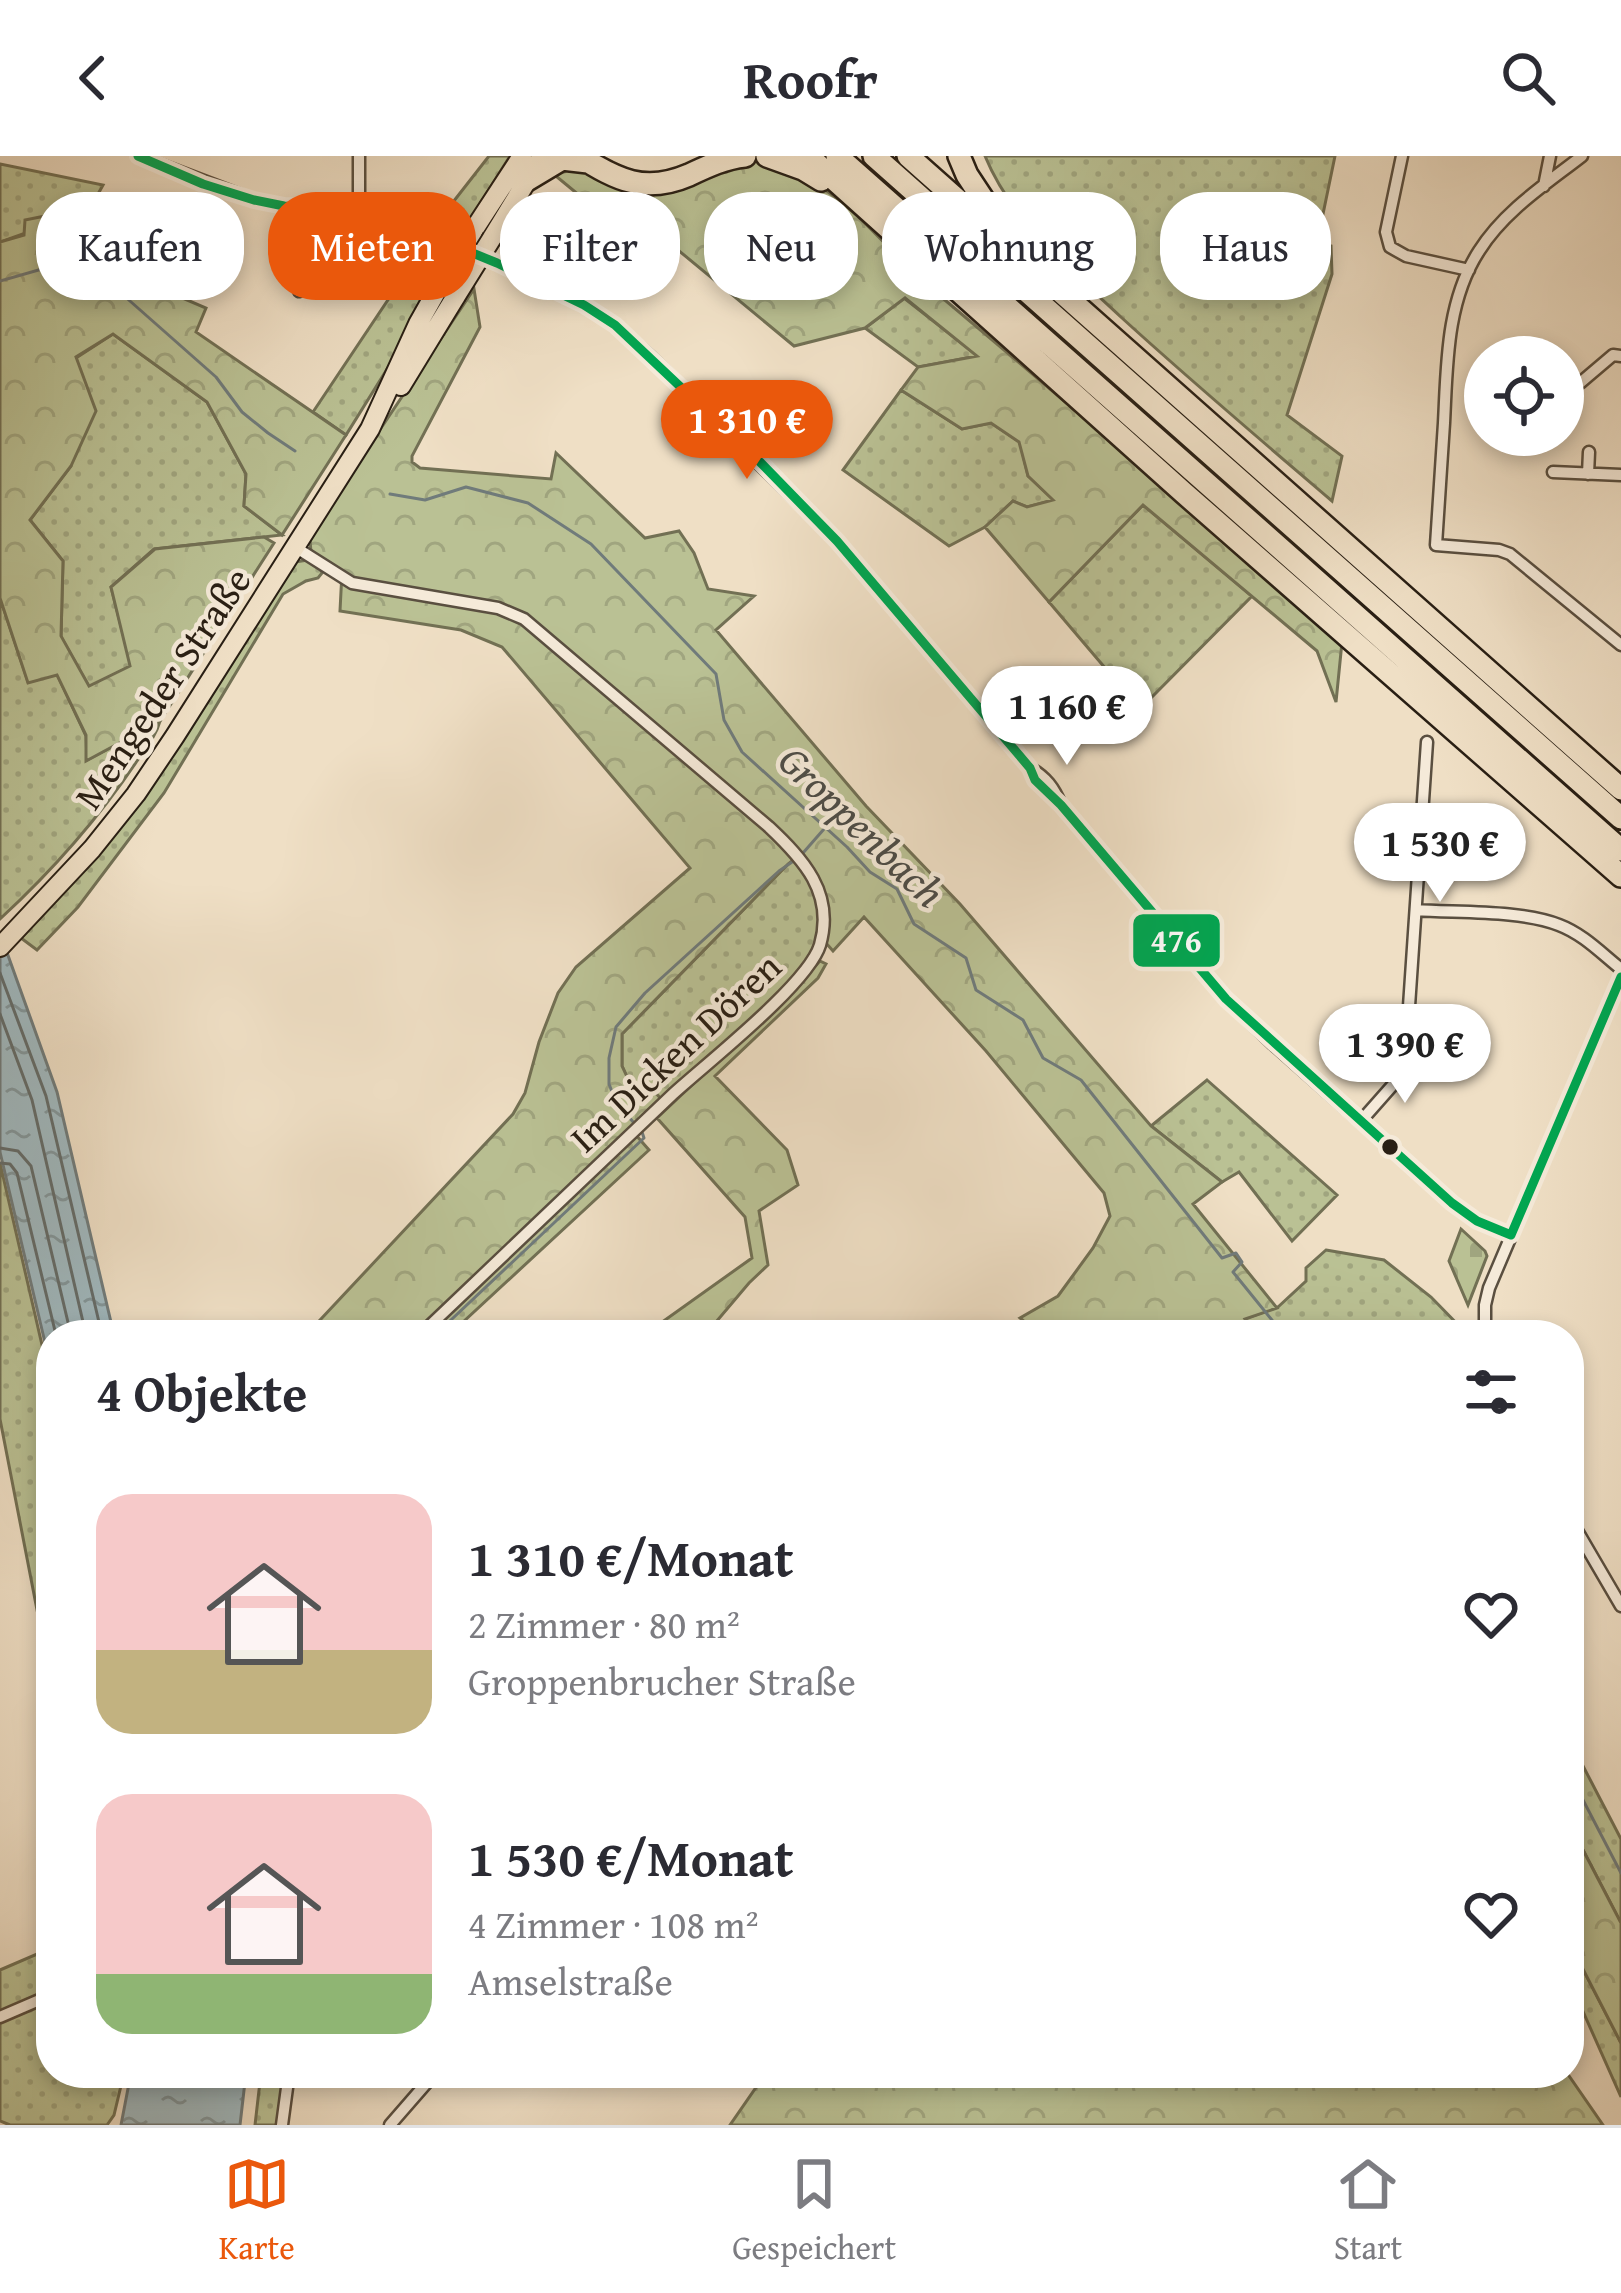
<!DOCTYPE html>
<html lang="de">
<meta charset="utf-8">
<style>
body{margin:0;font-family:"Gentium Book Plus",serif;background:#f2f2f3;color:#2b2b33;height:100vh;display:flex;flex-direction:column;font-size:45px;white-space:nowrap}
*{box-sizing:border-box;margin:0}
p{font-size:39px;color:#7c7c81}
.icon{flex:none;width:66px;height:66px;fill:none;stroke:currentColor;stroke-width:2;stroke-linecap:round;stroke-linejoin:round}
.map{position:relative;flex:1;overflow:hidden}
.panel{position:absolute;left:36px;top:1164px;width:1548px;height:768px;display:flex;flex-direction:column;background:#fff;border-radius:48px;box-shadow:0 6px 18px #0003}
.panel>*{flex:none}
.top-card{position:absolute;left:36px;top:36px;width:1551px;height:108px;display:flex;gap:24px}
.controls{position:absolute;left:1464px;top:180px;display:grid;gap:24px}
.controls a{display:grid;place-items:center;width:120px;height:120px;border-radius:50%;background:#fff;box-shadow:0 6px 18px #0003;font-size:60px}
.price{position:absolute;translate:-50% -102px;padding:0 27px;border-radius:42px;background:#fff;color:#222;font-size:39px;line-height:78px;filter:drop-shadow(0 3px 6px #0008)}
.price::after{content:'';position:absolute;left:50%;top:72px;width:36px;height:27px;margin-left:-18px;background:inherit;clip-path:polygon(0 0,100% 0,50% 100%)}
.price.current{background:#ea580c;color:#fff}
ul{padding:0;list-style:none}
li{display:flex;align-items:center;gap:36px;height:300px;padding:0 60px}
li span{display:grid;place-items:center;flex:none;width:336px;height:240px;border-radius:36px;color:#555}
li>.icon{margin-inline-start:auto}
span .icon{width:144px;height:144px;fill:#fffc;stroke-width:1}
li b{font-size:51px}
h2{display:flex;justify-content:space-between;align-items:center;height:144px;padding:0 60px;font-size:51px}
.tag{padding:0 42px;border-radius:48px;background:#fff;box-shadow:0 6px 18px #0003;font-size:42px;line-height:108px}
.tag.current{background:#ea580c;color:#fff}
header{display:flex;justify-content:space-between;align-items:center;height:156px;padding:0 60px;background:#fff;font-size:54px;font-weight:700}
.menu{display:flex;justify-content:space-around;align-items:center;height:168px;border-top:3px solid #e1e1e2;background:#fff;font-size:33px;color:#7c7c81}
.menu a{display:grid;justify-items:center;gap:6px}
.menu .current{color:#ea580c}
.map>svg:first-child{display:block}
.grass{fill:url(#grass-dots);stroke:#727054;stroke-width:3}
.forest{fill:url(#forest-crowns);stroke:#727054;stroke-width:3}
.cemetery{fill:url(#cemetery-stones);stroke:#727054;stroke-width:3}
.water{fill:url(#water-ripples);stroke:#707b7b;stroke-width:3}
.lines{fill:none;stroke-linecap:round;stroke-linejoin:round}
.shore{stroke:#646c6a;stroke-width:3}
.stream{stroke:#707b7b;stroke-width:3}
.minor-casing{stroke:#5a4f40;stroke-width:15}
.primary-casing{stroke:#291f14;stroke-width:22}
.motorway-casing{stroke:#291f14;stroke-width:26}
.minor{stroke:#f5ead9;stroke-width:10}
.primary{stroke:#efdfc5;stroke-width:18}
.motorway{stroke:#efdfc5;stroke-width:21}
.primary-bridge-casing{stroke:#291f14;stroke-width:22;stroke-linecap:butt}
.primary-bridge{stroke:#efdfc5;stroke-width:18}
.bus-1-casing{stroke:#f5ead9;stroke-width:18}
.bus-1{stroke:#00a651;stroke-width:9}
.bus-dot{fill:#291f14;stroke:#f5ead9;stroke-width:4.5}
.labels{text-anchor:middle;stroke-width:9;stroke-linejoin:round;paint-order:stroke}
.street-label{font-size:39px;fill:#291f14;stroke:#f5ead9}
.water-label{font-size:42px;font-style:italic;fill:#4d4d48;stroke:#f5ead9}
.line-badge{stroke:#f5ead9;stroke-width:4.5}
.badge-label{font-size:33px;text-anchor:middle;font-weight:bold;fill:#fff}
</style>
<header><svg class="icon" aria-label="back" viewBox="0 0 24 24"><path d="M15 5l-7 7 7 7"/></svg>Roofr<svg class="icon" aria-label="search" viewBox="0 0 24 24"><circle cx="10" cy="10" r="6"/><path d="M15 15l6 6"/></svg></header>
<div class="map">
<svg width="1621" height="1969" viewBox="0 0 1621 1969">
<defs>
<pattern id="grass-dots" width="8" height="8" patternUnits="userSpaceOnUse" patternTransform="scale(3)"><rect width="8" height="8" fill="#bac194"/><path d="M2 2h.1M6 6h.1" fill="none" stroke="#a0a57f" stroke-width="1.8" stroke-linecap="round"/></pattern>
<pattern id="forest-crowns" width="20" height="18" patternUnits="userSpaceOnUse" patternTransform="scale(3)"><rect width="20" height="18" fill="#bac194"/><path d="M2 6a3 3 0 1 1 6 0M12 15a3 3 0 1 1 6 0" fill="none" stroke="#a0a57f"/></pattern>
<pattern id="cemetery-stones" width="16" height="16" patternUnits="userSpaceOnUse" patternTransform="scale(3)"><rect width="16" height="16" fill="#bac194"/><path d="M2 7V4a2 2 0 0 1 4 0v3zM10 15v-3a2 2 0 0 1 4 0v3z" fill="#a0a57f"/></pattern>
<pattern id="water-ripples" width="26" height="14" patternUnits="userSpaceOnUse" patternTransform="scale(3)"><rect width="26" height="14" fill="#a0b9c0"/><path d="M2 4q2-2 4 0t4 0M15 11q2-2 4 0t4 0" fill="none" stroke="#82969b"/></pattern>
</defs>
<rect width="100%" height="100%" fill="#efdfc5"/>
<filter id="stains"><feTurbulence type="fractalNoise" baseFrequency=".00167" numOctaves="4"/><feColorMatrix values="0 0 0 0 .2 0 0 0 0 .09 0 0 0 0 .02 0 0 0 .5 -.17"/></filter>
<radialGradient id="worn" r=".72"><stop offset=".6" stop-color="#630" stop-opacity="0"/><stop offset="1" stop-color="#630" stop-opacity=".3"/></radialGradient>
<path class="grass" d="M489,0H510L440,112L402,189L346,279L313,256L430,81L432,73Z
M985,0H1335L1317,87L1331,90L1332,118L1287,259L1342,300L1332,345C1262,285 1191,225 1122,162C1071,114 1012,66 985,0Z
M0,8L103,29L83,65L48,69L0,86Z
M904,142L978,200L918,211L865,172Z
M113,178L207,246L246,318L244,350L282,379L154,393L111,431L131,510L89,531L61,481L63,405L30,364L71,310L76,202Z
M901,234L962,273L991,267L1020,286L1028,320L1054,344L1027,351L1013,345L985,371L949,390L843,314Z
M1143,349L1252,440L1140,553L1049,446Z
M308,404L320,412L322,417L318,422L306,425L283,438L164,637L78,751L37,794L21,782L98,699L295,406Z
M0,442L28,526L57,518L86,580L87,604L160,565C156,580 146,592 137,605C98,663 51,716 0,763Z
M799,700L822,752L810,813L662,949L636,941L622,910V878L788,708Z
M1207,924L1337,1039L1292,1085L1239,1016L1222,1026L1151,970Z
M635,978L649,994L449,1179H424Z
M0,1007L51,1228V1526L0,1263Z
M1326,1094L1384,1104L1431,1141L1468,1179H1257L1244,1163L1278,1151L1306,1125V1112Z
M1569,1583L1621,1683V1767L1583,1694L1569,1681Z
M1569,1786L1621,1887V1941L1569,1824Z
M51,1792V1917H124L114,1959L107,1969H10L0,1965V1814Z
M261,1917H286L278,1969H255Z"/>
<path class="forest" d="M752,4C783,6 809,22 834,40C870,67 898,105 933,134C1071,250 1207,367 1342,486L1336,546L1317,495L1143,349L1049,446L985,371L1013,345L1027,351L1053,344L1028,320L1019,286L991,267L962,273L901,234L918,211L977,200L905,142L865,172L794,190L649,70L631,82L551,16L565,9L627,31Z
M45,60L48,68L83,65L119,80L156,109L173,138L206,152L196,176L346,279L282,379L244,350L246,318L207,246L113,178L76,201L96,255L71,310L30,364L63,405L61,480L89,530L130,510L111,431L155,393L264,381L274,387L160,565L86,605V579L57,519L28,527L0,442V86L24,79L25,64Z
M474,133L480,171L412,300V306L420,312L551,323L556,297L645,382L679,375L694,397L708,433L754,440L716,474L866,650L960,748L1151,970L1222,1026L1193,1048L1277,1152L1245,1163L1257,1179H1040L1020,1162L1058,1140L1093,1092L1110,1060L1104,1037L986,895L864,761L833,795L826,787C827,749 826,729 802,697L788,708L622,878V910L635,938L653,934L662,944L413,1179H306L513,958L525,937L539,886L558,837L576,811L690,712L502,491L461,474L340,455L342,416L311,396L310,384L333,344Z
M820,805L826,808L818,822L715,920L787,994L798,1029L759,1055L768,1109L749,1127L705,1179H644L752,1102L745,1061L657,962L796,831Z
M1569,1681L1583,1694L1621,1767V1887L1569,1786Z
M766,1917H1567L1603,1969H730Z"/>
<path class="cemetery" d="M1461,1073L1485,1095L1487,1100L1468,1149L1449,1105Z"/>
<path class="water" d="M0,777L57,936L114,1179H51V1212L0,996Z
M131,1917H246L240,1969H121Z"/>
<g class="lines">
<path class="shore" d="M0,817L46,940L102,1179
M0,858L32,944L86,1179
M0,992L18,995L31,1010L71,1179
M0,1007L10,1008L17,1017L56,1179"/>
<path class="stream" d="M0,125L56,109L96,115L216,221L242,256L268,277L295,295
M390,338L425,344L466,331L528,347L591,388L716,518L724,564L742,596L847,691L870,716L897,733L914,768L966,802L976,834L1023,864L1043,902L1081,924L1222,1102L1236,1097L1242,1106L1233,1116L1284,1179
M803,697L824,673
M634,967L616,946L609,928V902L616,871L645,837L779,715L795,704
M435,1179L644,982L642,976
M1569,1617L1621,1717"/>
<defs>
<path id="minor" d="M138,0L254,44L275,49L367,54L462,92
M1402,0L1386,76L1390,91L1406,100L1469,114
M1582,0C1546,28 1504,55 1479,95C1446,146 1447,209 1444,267C1441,308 1439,348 1436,389L1499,394L1510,398L1621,489
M1544,30L1550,0
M359,53V0
M479,99L584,149L615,169L650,200L837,385L1030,612L1035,624L1061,649L1226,843L1273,888L1452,1047L1477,1065L1511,1079
M299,135L341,53
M1580,227L1613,199L1621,200
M1553,316L1621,319
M1588,318L1589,296
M295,391L352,427L498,452L524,463L769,671C803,703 835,737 820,789C808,828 707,907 673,938C588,1018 504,1099 420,1179
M1030,612C1046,621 1054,632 1061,649
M1416,754C1458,757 1521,754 1559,769C1583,778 1601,797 1621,813
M1361,965L1399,922L1405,909L1427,586
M1485,1179V1149L1489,1132L1621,821
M1569,1361L1621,1450
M0,1861L51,1839
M282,1969L289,1917
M390,1969L430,1923L440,1917"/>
<path id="primary" d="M473,75L522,0
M492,82L542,0
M401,230L456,140
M0,791L92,693L136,638L175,580L370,273L418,168L445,120"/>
<path id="motorway" d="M579,0C617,24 645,38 689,19C708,10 725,2 745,0
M767,0L803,13L821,24
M808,0L1184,337L1621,720
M837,0L1621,694
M874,0L1621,662
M908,0L1621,633
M959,0L967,19L1000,69
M527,24L562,3L588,6"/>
</defs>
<use href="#minor" class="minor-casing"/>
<use href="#primary" class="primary-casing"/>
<use href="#motorway" class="motorway-casing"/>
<use href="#minor" class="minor"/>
<use href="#primary" class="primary"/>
<use href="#motorway" class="motorway"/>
<defs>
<path id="primary-bridge" d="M445,120L473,75
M456,140L492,82"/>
</defs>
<use href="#primary-bridge" class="primary-bridge-casing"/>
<use href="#primary-bridge" class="primary-bridge"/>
<defs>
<path id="bus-1" d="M138,0L203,28L254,44L284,50L350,52L375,57L497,107L584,149L615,169L760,306L837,385L1030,612L1035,624L1061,649L1226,843L1452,1047L1477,1065L1511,1079
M1511,1079L1621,821"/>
</defs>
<use href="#bus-1" class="bus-1-casing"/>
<use href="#bus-1" class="bus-1"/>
</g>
<circle class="bus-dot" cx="1390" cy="991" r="10"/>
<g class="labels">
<g class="street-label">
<text transform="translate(162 532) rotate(-56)" y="14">Mengeder Straße</text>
<text transform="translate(675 896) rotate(-43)" y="14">Im Dicken Dören</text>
</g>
<g class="water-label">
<text transform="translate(862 670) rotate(44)" y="15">Groppenbach</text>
</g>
</g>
<rect class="line-badge" x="1131" y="756" width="91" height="57" rx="12" fill="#00a651"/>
<g class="badge-label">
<text x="1176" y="796">476</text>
</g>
<rect width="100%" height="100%" filter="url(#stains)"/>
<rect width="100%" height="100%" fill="url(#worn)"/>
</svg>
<div class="controls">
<a><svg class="icon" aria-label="locate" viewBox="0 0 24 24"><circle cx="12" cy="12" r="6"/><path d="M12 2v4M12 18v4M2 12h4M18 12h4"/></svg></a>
</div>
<b class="price current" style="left:747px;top:326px">1 310 €</b>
<b class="price" style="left:1067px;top:612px">1 160 €</b>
<b class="price" style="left:1440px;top:749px">1 530 €</b>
<b class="price" style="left:1405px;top:950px">1 390 €</b>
<div class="top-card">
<a class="tag">Kaufen</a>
<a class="tag current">Mieten</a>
<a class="tag">Filter</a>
<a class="tag">Neu</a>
<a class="tag">Wohnung</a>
<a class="tag">Haus</a>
</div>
<section class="panel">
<h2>4 Objekte<svg class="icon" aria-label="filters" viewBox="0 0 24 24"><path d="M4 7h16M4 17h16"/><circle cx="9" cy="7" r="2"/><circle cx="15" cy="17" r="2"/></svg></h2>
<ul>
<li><span style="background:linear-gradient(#f6c9c9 65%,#c2b280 0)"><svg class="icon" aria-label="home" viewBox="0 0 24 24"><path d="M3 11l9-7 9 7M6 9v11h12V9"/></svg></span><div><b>1 310 €/Monat</b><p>2 Zimmer · 80 m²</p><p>Groppenbrucher Straße</p></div><svg class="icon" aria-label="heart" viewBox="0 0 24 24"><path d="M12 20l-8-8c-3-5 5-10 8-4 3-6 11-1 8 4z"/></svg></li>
<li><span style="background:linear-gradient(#f6c9c9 75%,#8fb573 0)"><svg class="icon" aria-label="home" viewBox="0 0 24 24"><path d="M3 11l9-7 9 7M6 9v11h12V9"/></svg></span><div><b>1 530 €/Monat</b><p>4 Zimmer · 108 m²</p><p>Amselstraße</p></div><svg class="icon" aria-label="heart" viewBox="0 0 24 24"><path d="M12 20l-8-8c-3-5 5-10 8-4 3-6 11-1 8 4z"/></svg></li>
</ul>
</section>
</div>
<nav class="menu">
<a class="current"><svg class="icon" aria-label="map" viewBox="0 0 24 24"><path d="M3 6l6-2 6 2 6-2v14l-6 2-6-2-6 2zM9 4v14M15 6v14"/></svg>Karte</a>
<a><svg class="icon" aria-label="saved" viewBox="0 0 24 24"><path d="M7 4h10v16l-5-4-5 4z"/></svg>Gespeichert</a>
<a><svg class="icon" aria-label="home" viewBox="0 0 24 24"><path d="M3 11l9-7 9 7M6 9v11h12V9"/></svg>Start</a>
</nav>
